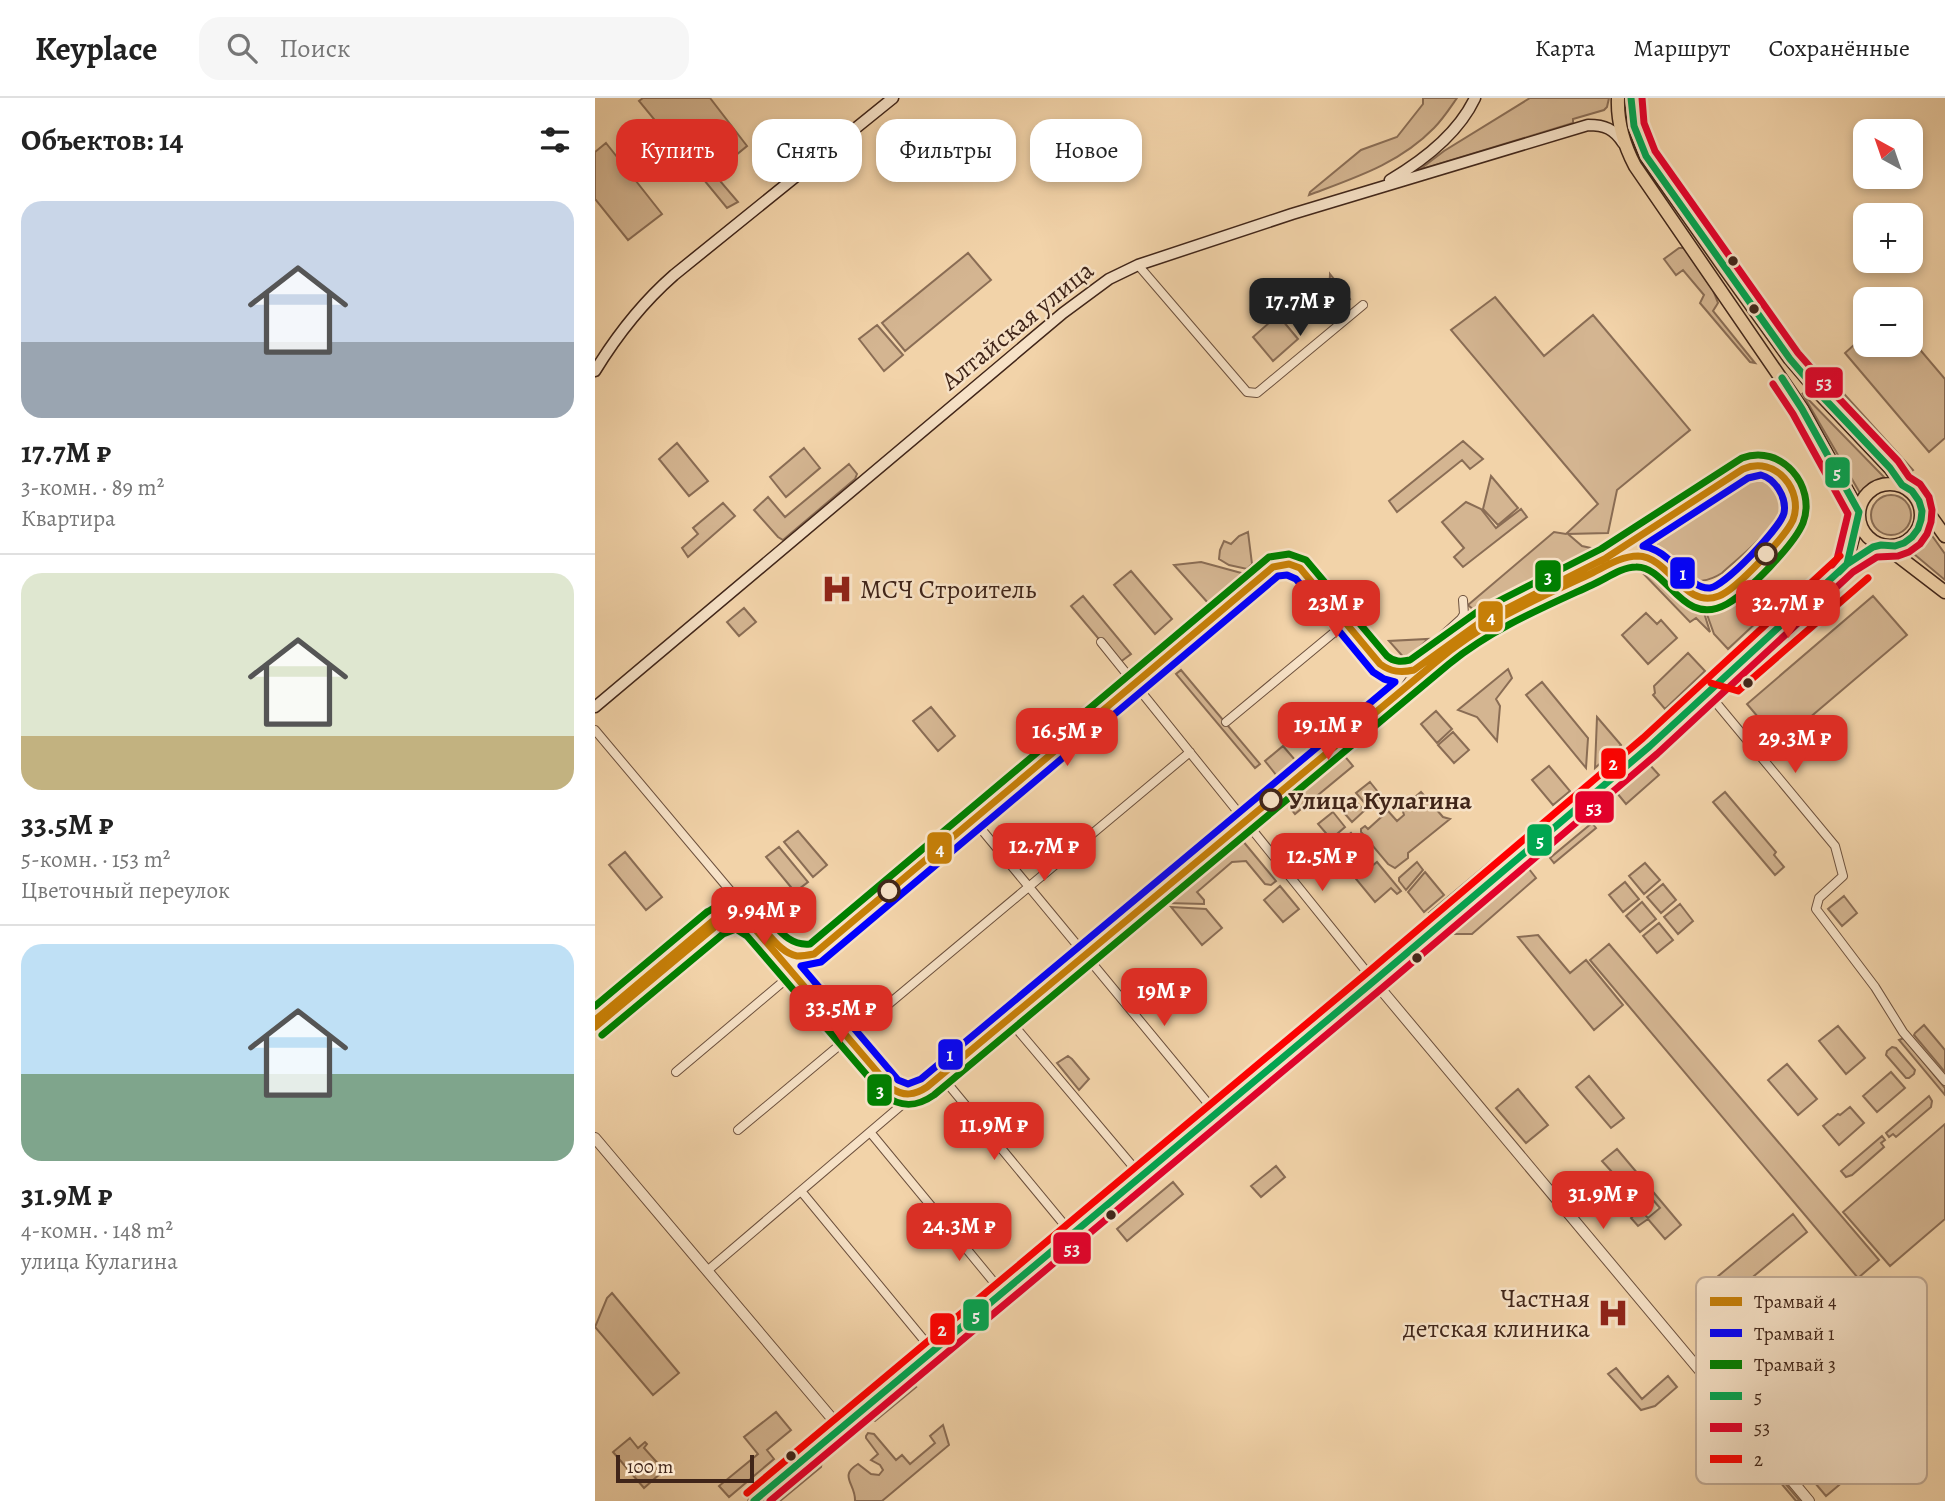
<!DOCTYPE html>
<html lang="ru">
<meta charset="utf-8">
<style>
body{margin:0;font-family:Alegreya,serif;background:#f6f6f6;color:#222;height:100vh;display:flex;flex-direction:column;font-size:26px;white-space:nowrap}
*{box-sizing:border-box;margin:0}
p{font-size:23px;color:#767676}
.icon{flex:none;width:38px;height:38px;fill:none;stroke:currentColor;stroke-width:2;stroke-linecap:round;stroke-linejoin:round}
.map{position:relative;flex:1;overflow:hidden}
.panel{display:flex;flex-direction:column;background:#fff;width:595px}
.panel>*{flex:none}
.guide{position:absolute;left:21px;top:21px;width:665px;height:63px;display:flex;gap:14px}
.needle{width:46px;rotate:320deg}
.tools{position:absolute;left:1258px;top:21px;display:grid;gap:14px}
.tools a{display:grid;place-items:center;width:70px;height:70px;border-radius:14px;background:#fff;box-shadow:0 4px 10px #0003;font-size:35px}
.scale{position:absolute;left:21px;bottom:18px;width:138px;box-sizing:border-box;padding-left:7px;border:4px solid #402519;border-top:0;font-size:19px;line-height:24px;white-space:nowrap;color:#402519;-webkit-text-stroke:5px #f7e2c7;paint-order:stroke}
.price{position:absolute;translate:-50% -60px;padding:0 16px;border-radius:14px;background:#d93025;color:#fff;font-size:23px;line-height:46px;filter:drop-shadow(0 2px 4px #0008)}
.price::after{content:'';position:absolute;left:50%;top:42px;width:21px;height:16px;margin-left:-10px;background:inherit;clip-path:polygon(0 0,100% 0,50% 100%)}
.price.selected{background:#222;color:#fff}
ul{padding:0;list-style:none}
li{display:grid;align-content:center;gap:14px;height:371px;padding:0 21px}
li+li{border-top:2px solid #e0e0e0}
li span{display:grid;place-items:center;height:217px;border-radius:21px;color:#555}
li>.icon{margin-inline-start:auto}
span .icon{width:126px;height:126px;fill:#fffc;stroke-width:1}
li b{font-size:30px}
h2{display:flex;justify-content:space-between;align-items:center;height:84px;padding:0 21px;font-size:30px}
.pill{padding:0 24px;border-radius:21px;background:#fff;box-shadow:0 4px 10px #0003;font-size:24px;line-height:63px}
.pill.selected{background:#d93025;color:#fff}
header{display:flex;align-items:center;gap:42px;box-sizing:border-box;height:98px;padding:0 35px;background:#fff;border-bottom:2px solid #e0e0e0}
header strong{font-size:33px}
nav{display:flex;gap:38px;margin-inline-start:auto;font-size:24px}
.search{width:490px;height:63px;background:#f6f6f6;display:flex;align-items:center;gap:18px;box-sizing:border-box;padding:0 24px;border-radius:21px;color:#767676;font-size:26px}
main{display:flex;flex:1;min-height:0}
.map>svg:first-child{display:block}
.green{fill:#d4b591;stroke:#8a6d55;stroke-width:2}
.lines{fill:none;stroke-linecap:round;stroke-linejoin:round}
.minor-casing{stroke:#6c503d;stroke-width:10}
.tertiary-casing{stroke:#6c503d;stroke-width:12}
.secondary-casing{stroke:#402519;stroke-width:13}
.primary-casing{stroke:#402519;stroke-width:15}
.minor{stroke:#f7e2c7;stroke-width:8}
.tertiary{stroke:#f7e2c7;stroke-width:10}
.secondary{stroke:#f7e2c7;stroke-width:10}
.primary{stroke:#f2d3a9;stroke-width:12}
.tram{stroke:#402519;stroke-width:2}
.bus-1-casing{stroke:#f7e2c7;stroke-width:12}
.bus-2-casing{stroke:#f7e2c7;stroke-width:12}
.bus-3-casing{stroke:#f7e2c7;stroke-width:12}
.bus-1{stroke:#00a651;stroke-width:7}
.bus-2{stroke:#e4002b;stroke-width:7}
.bus-3{stroke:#f00;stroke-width:7}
.tram-1-casing{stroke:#f7e2c7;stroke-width:12}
.tram-2-casing{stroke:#f7e2c7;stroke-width:12}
.tram-3-casing{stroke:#f7e2c7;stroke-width:12}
.tram-1{stroke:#c67f08;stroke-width:7}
.tram-2{stroke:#00f;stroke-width:7}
.tram-3{stroke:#008000;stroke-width:7}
.bus-dot{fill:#402519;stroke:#f7e2c7;stroke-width:2.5}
.stop-dot{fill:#f7e2c7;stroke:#402519;stroke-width:3.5}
.labels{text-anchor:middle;stroke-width:5;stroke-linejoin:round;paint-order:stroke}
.street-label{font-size:26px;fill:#402519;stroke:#f7e2c7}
.poi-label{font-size:26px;fill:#402519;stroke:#f7e2c7;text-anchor:start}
.stop-label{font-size:26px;font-weight:bold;fill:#402519;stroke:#f7e2c7;text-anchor:start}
.key{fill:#f7e2c7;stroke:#c0a993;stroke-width:2}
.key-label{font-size:19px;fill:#402519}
.line-badge{stroke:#f7e2c7;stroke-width:2.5}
.badge-label{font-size:19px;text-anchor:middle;font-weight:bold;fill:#fff}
</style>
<header>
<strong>Keyplace</strong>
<div class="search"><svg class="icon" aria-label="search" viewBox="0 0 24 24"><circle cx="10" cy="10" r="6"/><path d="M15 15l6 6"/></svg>Поиск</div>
<nav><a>Карта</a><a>Маршрут</a><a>Сохранённые</a></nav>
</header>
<main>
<section class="panel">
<h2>Объектов: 14<svg class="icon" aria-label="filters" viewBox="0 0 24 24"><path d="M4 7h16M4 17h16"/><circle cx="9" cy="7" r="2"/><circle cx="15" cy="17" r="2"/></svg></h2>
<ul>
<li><span style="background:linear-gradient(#c9d6e8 65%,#9aa5b1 0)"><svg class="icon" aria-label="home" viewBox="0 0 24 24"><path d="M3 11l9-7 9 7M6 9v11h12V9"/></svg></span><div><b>17.7M ₽</b><p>3-комн. · 89 m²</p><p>Квартира</p></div></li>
<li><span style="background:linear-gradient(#dfe7d0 75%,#c2b280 0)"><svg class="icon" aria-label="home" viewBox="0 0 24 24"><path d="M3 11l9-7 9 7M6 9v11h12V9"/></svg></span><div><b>33.5M ₽</b><p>5-комн. · 153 m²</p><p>Цветочный переулок</p></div></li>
<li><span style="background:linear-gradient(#bfe0f5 60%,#7fa58c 0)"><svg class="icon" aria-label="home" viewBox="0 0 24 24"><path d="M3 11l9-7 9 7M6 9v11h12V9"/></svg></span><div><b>31.9M ₽</b><p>4-комн. · 148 m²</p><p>улица Кулагина</p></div></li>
</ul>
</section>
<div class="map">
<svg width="1350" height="1403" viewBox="0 0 1350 1403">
<rect width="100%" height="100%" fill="#f2d3a9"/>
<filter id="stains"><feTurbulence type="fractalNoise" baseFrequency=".00286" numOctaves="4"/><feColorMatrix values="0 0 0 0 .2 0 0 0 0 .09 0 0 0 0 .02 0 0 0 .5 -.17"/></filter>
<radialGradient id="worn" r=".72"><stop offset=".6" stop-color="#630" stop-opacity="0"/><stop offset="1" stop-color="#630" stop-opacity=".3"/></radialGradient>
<path class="green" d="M48,0H115L152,48L140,58L125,83L143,104L132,110L44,3Z
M828,0H862C855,10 848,21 839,30C804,66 759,80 714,97L715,94L766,52L802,39L828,6Z
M935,0H1014L1012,9L1009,12L978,21V25L824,72L849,53Z
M11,45L67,116L33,142L0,101V54Z
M1084,150H1090L1112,177L1123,205L1118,213L1160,265L1155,264L1105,205L1109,197L1088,172L1081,177L1069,161Z
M373,155L396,182L310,253L287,225Z
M735,176L755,201L732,220L735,177Z
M900,199L949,258L998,217L1095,332L1022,392L1013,435L973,436L987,448L1009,453L1002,462L888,520L873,507L959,434L971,436L1003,406L856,232Z
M683,217L703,241L678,263L658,239Z
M282,227L308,257L289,273L264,241Z
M1270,237V247H1316V241L1350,281V340L1334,354L1250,255Z
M1231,276L1318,372L1311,377L1306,373L1223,285Z
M1207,295L1289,379L1276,384L1265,395Z
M868,343L888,361L875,371L867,362L802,414L794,403Z
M82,345L113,383L94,398L64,361Z
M209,350L225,370L191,399L175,379Z
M254,366L262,376L260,381L188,442L183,439L159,412L173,399L190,419Z
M1157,371C1169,370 1179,373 1185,384C1202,419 1148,455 1127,475C1113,484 1101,485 1086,480L1089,471L1085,461L1074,472L1062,461L1061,437L1124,396L1150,374Z
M896,378L923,410L903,427L888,411Z
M1276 417a20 20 0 1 1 40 0a20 20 0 1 1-40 0Z
M871,404L886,411L901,430L926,411L932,419L868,469L859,459L869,450L847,424Z
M128,405L140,418L93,459L87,450L103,436L98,430Z
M1333,432L1350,456V482L1313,451Z
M653,434L657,466L652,471L634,467L624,461L625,452L629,443L636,446L644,438Z
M606,464L650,476L614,506L579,467Z
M1045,464L1058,470L1085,494L1106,505L1115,534L1101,520L1095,524L1039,466Z
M536,473L577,521L560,536L519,487Z
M1157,479L1170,494L1152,509L1163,523L1133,551L1119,536L1109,508C1130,504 1142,493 1157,479Z
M488,498L536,556L524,565L476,508Z
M1278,498L1312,537L1213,621L1211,620L1187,641L1188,643L1185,645L1152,606Z
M149,510L161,524L144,538L132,524Z
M1051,515L1062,526L1066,522L1082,540L1053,566L1027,537Z
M833,541L811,562L794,543Z
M1093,555L1110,573L1070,611L1058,597L1060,595L1059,588Z
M913,571L917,580L901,601L905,608L902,643L882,619L863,612Z
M586,572L665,666L660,670L581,576Z
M947,584L993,640L991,670L931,597Z
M336,609L360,638L343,653L318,623Z
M841,613L857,631L842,645L826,626Z
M1002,619L1026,647L1000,670Z
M858,634L874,652L859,665L843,647Z
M688,648L700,662L682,678L670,663Z
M747,655L758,668L700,716L689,702Z
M1054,666L1064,677L1031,706L1022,695Z
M954,668L975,693L958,707L937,682Z
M775,684L787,699L774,710L761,695Z
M826,694L848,719L855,721L813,755V760L800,770L793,766L766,734V731L770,728L773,731L793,713L802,723L809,717L807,710Z
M1130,694L1181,754L1179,757L1189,769L1180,777L1118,704Z
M757,698L769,713L757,724L744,709Z
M738,714L750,729L736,741L723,726Z
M997,725L1001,730L959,765L955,760Z
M647,727L650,730L503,854L500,851Z
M203,733L232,767L218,779L189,744Z
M756,735L775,757L756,773L737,750Z
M647,742L681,783L676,787L670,786L651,763L637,764L602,794L609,802V806L572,805Z
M184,749L213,784L200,794L171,759Z
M30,754L67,799L51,812L14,767Z
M782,764L806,793L802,796L796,790L780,804L761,781Z
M822,764L828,772L811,792L804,783V780Z
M895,764L899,769L838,820L834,815Z
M1050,765L1065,782L1049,796L1034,778Z
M934,771L941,780L877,836H858Z
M830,774L849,797L829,814L813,794Z
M1030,784L1044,801L1028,814L1014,797Z
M1068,786L1081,802L1066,815L1052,799Z
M685,788L704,811L688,824L669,802Z
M1249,798L1262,815L1247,828L1233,811Z
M1047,804L1061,821L1045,834L1031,818Z
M1085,806L1098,823L1083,836L1069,819Z
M576,809L611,811L627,830L607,847Z
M1064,825L1078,842L1062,855L1048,838Z
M943,837L975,875L991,862L1028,907L999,932L923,839Z
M1014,846L1284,1162L1263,1180L995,862Z
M1329,927L1350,952V974L1319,937L1320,935Z
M1243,928L1270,960L1251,976L1224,943Z
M1309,940L1350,990V997L1304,942Z
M1297,949L1301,950L1320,972L1319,976L1314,980H1311L1291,957L1292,953Z
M473,958L477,961L494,981L484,992L462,965Z
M1192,966L1222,1001L1203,1017L1173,982Z
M1296,974L1310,990L1282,1014L1268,998Z
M994,978L1029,1020L1016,1030L981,989Z
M923,991L953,1027L931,1045L901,1010Z
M1334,998L1337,1003L1336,1009L1301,1039L1298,1036L1294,1039L1291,1035Z
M1255,1009L1269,1025L1244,1047L1228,1028L1243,1016L1245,1017Z
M1350,1026V1121L1295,1168L1248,1114Z
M1287,1038L1290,1042L1286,1045L1289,1049L1257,1077L1251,1079L1246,1073Z
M1022,1051L1086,1127L1070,1141L1053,1121L1043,1128L1036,1120L1045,1112L1053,1120L1065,1110L1039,1080L1017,1097L1005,1084L1017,1074L1007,1063Z
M681,1068L690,1079L666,1099L656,1088Z
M578,1084L588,1096L532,1143L522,1131Z
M1198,1116L1212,1134L1118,1212L1104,1194Z
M17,1195L84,1275L58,1297L0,1229L12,1200Z
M1021,1270L1047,1301L1073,1278L1082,1289L1060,1308L1046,1312L1013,1276Z
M312,1285H315L321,1289L280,1323L269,1321Z
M1106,1286L1205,1403H1201L1104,1288Z
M1189,1312L1249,1383L1231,1398L1171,1327Z
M181,1314L196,1332L172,1352L179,1361L134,1399L124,1388L163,1356L149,1339Z
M348,1327L354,1347L287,1403H260C261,1386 243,1378 263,1366L276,1376L284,1377L288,1372L285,1367L276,1362L283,1356L271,1340V1338L273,1335L279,1336L301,1362L307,1357L315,1366L340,1345L335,1338Z
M35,1340L43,1350L50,1344L52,1346L49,1350L66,1369V1375L49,1390L18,1354Z
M228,1355L226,1369L185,1403H171Z"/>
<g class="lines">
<defs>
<path id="minor" d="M543,167L652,294L662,295L768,207
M506,544L779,883
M1113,595L1240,748L1248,778L1224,800L1221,811L1280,889L1308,934L1350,983
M631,624L748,527
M0,632L138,796L157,809L176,830L187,851L203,872L299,986L304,990L310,992
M382,726L621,1015
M495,863L656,728
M410,917L546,1078
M81,974L196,877L218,862L549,586L682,473C691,469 698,470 705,477L799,589
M343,974L477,1136
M143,1032L595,654
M275,1034L407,1194
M206,1093L338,1253
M112,1173L309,1005L310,992L320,991L329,985L799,589L812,570L866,521L869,516L868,502"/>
<path id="tertiary" d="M779,883L1214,1403
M0,1040L245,1330"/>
<path id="secondary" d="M795,82C829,62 863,36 880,0
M0,273C22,237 47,205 79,177L298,0
M1252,466L1264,420
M0,609L468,215L514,181L543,167L697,116L993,27C1010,27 1019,31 1028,45
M159,1403L779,883L1055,648L1252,466L1286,447"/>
<path id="primary" d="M1023,0C1022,25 1029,47 1040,68L1207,311L1264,414
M1036,0L1039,28L1051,58L1128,168L1195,261L1224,295L1295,370L1307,387
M1264 417a31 31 0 1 1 62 0a31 31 0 1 1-62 0Z
M1327,406L1350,438
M1290,448L1350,494"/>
</defs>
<use href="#minor" class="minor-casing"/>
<use href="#tertiary" class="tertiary-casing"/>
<use href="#secondary" class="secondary-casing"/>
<use href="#primary" class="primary-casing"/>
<use href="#minor" class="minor"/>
<use href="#tertiary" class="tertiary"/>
<use href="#secondary" class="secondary"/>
<use href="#primary" class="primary"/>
<path class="tram" d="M1011,460C1061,438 1107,406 1148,371
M1074,476C1096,487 1107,494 1130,479L1185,424C1193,408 1194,395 1187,378"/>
<defs>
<path id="bus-1" d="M1187,280L1207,311L1264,414L1252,466L1244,474
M159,1403L779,883L1055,648L1252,466L1278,449L1286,447L1300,448L1309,445L1317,439L1323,431L1326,422L1327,413L1324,403L1317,393L1307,387L1295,370L1224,295L1195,261L1051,58L1039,28L1036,0"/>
<path id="bus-2" d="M1178,286L1198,316L1253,416L1242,461L1237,467
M175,1403L786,891L1062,656L1258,474L1282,459L1303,458L1314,454L1325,446L1332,436L1336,424L1337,412L1334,399L1325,386L1314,379L1303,363L1232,288L1203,255L1060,53L1049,25L1047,0"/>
<path id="bus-3" d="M1116,585L1143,593L1273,480
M152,1395L772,875L1048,640L1245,458"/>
</defs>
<use href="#bus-1" class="bus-1-casing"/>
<use href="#bus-2" class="bus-2-casing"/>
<use href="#bus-3" class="bus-3-casing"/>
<use href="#bus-1" class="bus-1"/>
<use href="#bus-2" class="bus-2"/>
<use href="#bus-3" class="bus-3"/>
<defs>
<path id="tram-1" d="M0,922L119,822C124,820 129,816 134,815C164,807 175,853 202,858C207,858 214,857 219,856L678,469L694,466L705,470L785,566C796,574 806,575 819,572L887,523L1011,460L1148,371C1181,357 1209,393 1198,422C1190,439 1142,491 1124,498C1089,512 1075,459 1043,458C1025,458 1008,470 993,477C939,502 887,525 841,564L332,989C320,997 309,999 296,990L160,831C148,819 136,818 122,827L0,929"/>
<path id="tram-2" d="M1166,377C1180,381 1192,399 1189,415C1185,430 1130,488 1115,490C1098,491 1084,469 1072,460C1065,454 1058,450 1048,448L1153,380Z
M692,477L701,481L778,574L789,581L800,584L326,981L313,986L303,982L206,868L226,864L683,478Z"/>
<path id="tram-3" d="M0,908L112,814C118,811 126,805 133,804C172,795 179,850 215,846L674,459L694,456L711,462L792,558C799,564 806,564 815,562L882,514L1006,451L1147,360C1186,345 1222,388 1208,425C1199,447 1153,494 1132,506C1087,531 1073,468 1041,469C1026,469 1011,481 997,487C947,510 897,531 854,566L339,997C322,1009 306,1010 289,997L152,838L141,831L128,836L7,937"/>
</defs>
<use href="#tram-1" class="tram-1-casing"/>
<use href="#tram-2" class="tram-2-casing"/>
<use href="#tram-3" class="tram-3-casing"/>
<use href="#tram-1" class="tram-1"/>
<use href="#tram-2" class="tram-2"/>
<use href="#tram-3" class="tram-3"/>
</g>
<defs>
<symbol id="hospital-bare" viewBox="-9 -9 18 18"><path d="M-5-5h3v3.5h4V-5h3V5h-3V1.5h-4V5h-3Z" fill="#8f2418" stroke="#f7e2c7" stroke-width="2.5" paint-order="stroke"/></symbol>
</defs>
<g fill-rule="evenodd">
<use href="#hospital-bare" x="220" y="469" width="44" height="44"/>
<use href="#hospital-bare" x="996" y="1193" width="44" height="44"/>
</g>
<g class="bus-dot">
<circle cx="1138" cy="163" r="6"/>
<circle cx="1159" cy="211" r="6"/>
<circle cx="1153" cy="585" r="6"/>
<circle cx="822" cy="860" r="6"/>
<circle cx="516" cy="1117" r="6"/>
<circle cx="196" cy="1358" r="6"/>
</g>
<g class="stop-dot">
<circle cx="1171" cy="456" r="10"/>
<circle cx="676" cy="702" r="10"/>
<circle cx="294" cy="793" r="10"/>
</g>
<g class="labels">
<g class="street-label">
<text transform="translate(422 227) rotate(-39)" y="9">Алтайская улица</text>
</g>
<g class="poi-label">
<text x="265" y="500">МСЧ Строитель</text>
<text x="995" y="1209" text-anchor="end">Частная<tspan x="995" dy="30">детская клиника</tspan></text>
</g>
<g class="stop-label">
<text x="693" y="711">Улица Кулагина</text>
</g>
</g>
<rect x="1101" y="1179" width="231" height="207" rx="10" class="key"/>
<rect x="1115" y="1199" width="32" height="9" fill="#c67f08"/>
<rect x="1115" y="1231" width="32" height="8" fill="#00f"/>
<rect x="1115" y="1262" width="32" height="9" fill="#008000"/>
<rect x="1115" y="1294" width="32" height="8" fill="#00a651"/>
<rect x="1115" y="1325" width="32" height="9" fill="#e4002b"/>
<rect x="1115" y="1357" width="32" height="8" fill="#f00"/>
<g class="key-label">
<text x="1159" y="1210">Трамвай 4</text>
<text x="1159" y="1242">Трамвай 1</text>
<text x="1159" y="1273">Трамвай 3</text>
<text x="1159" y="1305">5</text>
<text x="1159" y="1336">53</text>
<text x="1159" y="1368">2</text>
</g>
<g class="line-badge">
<rect x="1209" y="268" width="40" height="33" rx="7" fill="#e4002b"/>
<rect x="1229" y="358" width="27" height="33" rx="7" fill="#00a651"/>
<rect x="1074" y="458" width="27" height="34" rx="7" fill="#00f"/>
<rect x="939" y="461" width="28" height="34" rx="7" fill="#008000"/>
<rect x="882" y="502" width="27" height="33" rx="7" fill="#c67f08"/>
<rect x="1005" y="649" width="27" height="33" rx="7" fill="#f00"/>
<rect x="979" y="692" width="41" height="34" rx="7" fill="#e4002b"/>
<rect x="931" y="725" width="27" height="34" rx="7" fill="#00a651"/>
<rect x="331" y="733" width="27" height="34" rx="7" fill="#c67f08"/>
<rect x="342" y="940" width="27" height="33" rx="7" fill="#00f"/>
<rect x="271" y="975" width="27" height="34" rx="7" fill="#008000"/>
<rect x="457" y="1133" width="40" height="34" rx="7" fill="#e4002b"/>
<rect x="367" y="1200" width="28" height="34" rx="7" fill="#00a651"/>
<rect x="334" y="1214" width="27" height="34" rx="7" fill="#f00"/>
</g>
<g class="badge-label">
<text x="1229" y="291">53</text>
<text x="1242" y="381">5</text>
<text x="1088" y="482">1</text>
<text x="953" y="485">3</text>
<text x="896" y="525">4</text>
<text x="1018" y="672">2</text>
<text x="999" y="716">53</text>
<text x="945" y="749">5</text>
<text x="345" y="757">4</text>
<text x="355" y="963">1</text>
<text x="285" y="999">3</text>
<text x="477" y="1157">53</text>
<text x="381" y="1224">5</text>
<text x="347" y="1238">2</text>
</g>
<rect width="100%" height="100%" filter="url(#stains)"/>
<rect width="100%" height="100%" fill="url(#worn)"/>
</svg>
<div class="tools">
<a><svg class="needle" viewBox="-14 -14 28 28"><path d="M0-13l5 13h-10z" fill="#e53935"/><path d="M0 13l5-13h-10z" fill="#767676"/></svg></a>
<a>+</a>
<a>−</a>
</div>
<div class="scale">100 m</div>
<b class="price selected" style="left:705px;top:240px">17.7M ₽</b>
<b class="price" style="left:741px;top:542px">23M ₽</b>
<b class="price" style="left:1193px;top:542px">32.7M ₽</b>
<b class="price" style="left:733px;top:664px">19.1M ₽</b>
<b class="price" style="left:472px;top:670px">16.5M ₽</b>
<b class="price" style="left:1200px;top:677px">29.3M ₽</b>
<b class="price" style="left:449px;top:785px">12.7M ₽</b>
<b class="price" style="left:727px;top:795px">12.5M ₽</b>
<b class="price" style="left:169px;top:849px">9.94M ₽</b>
<b class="price" style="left:569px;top:930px">19M ₽</b>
<b class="price" style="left:246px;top:947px">33.5M ₽</b>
<b class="price" style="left:399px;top:1064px">11.9M ₽</b>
<b class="price" style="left:1008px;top:1133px">31.9M ₽</b>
<b class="price" style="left:364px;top:1165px">24.3M ₽</b>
<div class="guide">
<a class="pill selected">Купить</a>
<a class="pill">Снять</a>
<a class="pill">Фильтры</a>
<a class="pill">Новое</a>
</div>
</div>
</main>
